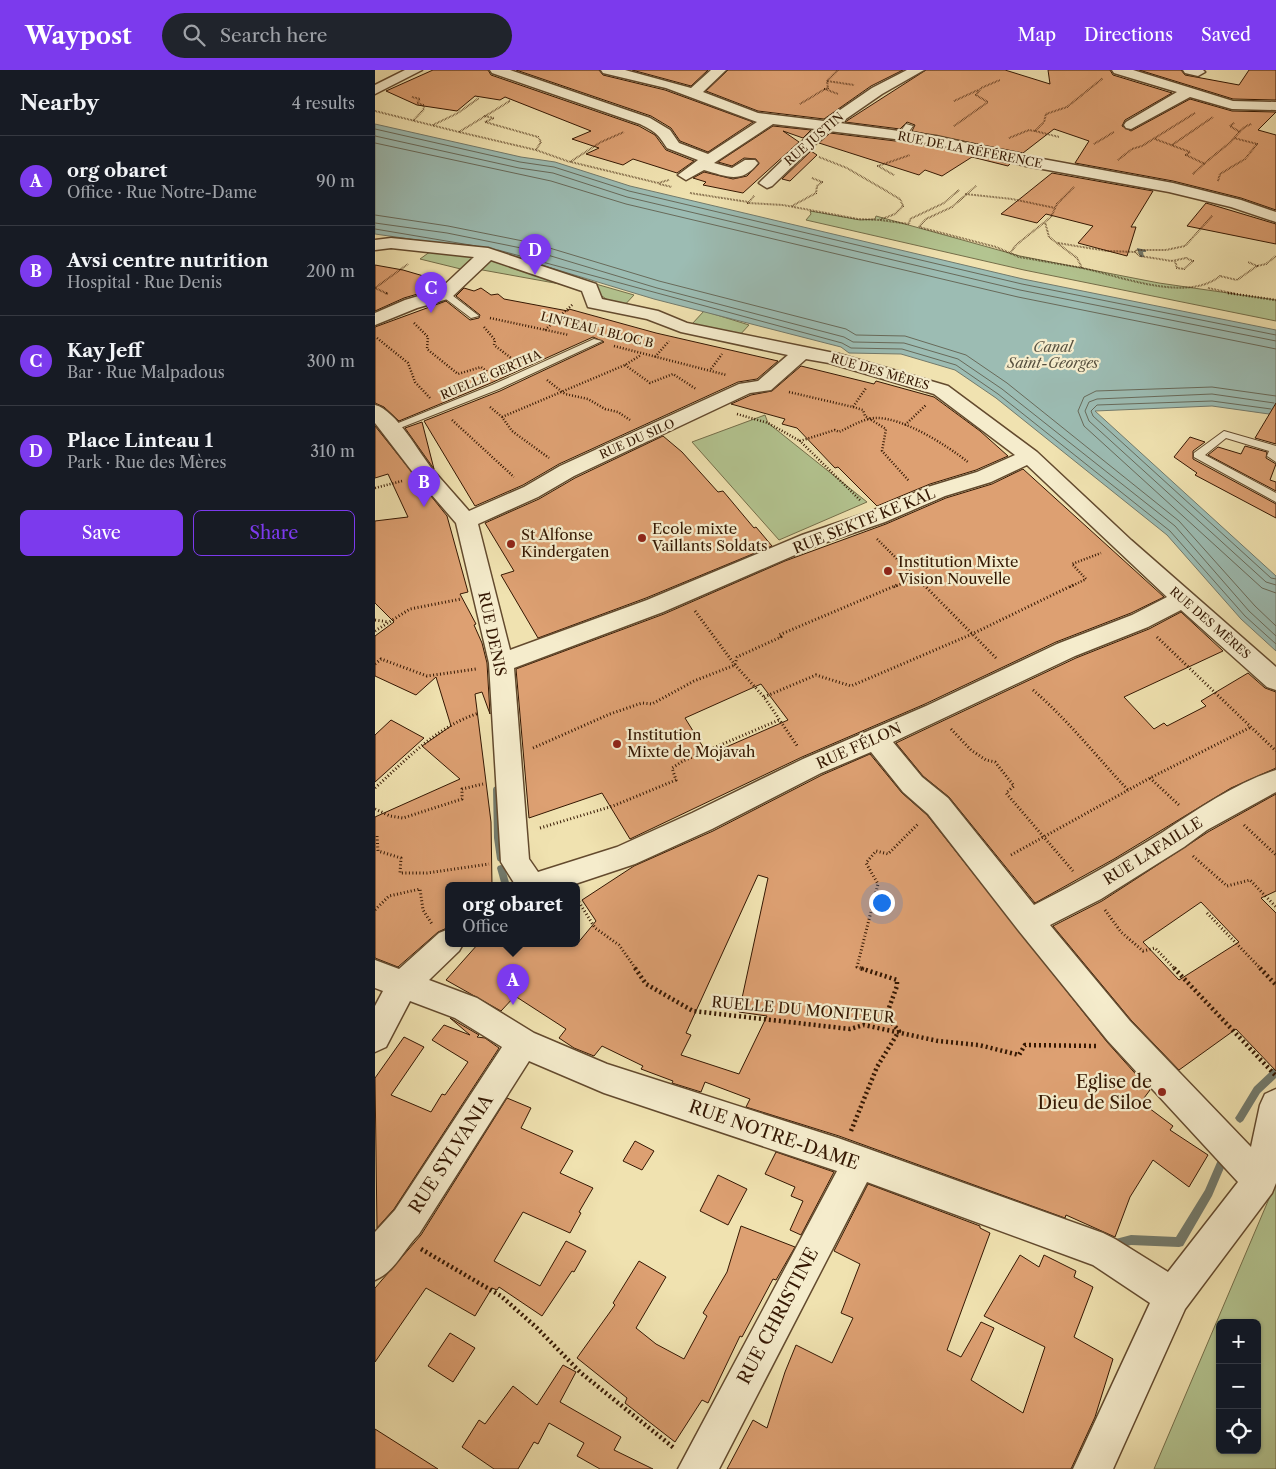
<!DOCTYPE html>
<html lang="en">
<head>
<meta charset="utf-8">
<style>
	:root { --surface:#171b24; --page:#20242c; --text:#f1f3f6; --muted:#9ea1a6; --line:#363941; --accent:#7c3aed }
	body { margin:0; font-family:"Libre Caslon Text",serif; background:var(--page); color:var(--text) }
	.controls { position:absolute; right:15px; bottom:15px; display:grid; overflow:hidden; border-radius:8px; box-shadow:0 1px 4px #0004 }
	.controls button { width:45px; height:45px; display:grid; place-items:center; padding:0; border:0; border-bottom:1px solid var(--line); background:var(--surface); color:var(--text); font:25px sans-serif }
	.you { position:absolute; left:506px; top:832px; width:18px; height:18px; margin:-12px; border:4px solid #fff; border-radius:50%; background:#1a73e8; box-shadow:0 0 0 8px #1a73e833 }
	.badge { display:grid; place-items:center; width:32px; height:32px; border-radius:50%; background:var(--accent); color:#fff; font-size:16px; font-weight:700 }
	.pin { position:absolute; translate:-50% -41px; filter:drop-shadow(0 1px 2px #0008) }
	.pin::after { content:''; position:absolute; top:26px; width:18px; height:15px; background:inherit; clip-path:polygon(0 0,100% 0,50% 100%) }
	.popup { position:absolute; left:70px; top:812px; width:135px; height:65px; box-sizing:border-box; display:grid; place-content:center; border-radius:8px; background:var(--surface); filter:drop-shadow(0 1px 4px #0005); font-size:16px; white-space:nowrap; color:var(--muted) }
	.popup b { font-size:19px; color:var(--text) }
	.popup::after { content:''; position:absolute; left:50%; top:100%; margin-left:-10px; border:10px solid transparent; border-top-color:var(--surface) }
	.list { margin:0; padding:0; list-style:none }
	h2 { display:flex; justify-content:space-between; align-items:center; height:65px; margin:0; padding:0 20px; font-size:21px }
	h2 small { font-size:16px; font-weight:400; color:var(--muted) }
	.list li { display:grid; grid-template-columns:32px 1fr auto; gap:15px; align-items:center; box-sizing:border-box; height:90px; padding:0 20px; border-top:1px solid var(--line) }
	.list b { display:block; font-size:19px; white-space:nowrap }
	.list p { margin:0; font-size:16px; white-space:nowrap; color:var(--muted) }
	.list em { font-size:16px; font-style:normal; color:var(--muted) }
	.actions { display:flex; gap:10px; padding:15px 20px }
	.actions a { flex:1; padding:11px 0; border:1px solid var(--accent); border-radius:8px; text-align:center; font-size:18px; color:var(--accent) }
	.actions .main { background:var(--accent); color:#fff }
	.icon { flex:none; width:28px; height:28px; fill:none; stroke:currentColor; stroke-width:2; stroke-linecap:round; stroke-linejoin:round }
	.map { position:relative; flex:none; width:901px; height:1399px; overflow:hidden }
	header { display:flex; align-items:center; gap:30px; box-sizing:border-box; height:70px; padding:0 25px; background:var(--accent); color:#fff }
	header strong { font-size:24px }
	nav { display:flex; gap:28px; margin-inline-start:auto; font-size:18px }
	.search { width:350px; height:45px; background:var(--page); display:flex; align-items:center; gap:12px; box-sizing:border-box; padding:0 18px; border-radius:28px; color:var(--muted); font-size:19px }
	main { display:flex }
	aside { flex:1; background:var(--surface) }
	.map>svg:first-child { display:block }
	.green { fill:#b3c490; stroke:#746e49; fill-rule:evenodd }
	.water { fill:#9cbcb3; stroke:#727a6c }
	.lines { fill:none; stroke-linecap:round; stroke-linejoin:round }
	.shore { stroke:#686a5a; stroke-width:1 }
	.stream { fill:#727a6c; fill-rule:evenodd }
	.building { fill:#dda072; stroke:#341702; fill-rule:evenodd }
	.service-casing { stroke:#634a2e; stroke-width:2 }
	.minor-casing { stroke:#634a2e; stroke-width:3 }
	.path-far3 { stroke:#341702; stroke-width:2; stroke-dasharray:0.5 1; stroke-linecap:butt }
	.path-far2 { stroke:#341702; stroke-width:2.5; stroke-dasharray:1 2; stroke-linecap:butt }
	.path-far1 { stroke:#341702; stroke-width:3; stroke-dasharray:1 2.5; stroke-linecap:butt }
	.path { stroke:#341702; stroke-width:4.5; stroke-dasharray:2 3; stroke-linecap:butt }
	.service { fill:#f5eccc; fill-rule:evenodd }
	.minor { fill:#f5eccc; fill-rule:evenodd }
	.poi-dot { fill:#8f2418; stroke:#f5eccc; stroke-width:2 }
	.labels { text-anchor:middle; stroke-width:4.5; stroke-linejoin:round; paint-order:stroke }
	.far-street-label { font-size:12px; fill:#341702; stroke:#f5eccc }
	.far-water-label { font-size:14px; font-style:italic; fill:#585140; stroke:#f5eccc }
	.street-label { font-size:15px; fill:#341702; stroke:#f5eccc }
	.poi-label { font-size:15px; fill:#341702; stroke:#f5eccc; text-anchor:start }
	.near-poi-label { font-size:18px; fill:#341702; stroke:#f5eccc; text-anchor:end }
	.near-street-label { font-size:18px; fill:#341702; stroke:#f5eccc }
</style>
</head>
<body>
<header>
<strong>Waypost</strong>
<div class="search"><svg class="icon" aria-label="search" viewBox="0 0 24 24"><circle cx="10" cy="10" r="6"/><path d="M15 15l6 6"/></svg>Search here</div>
<nav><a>Map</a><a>Directions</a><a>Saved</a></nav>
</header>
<main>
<aside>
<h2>Nearby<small>4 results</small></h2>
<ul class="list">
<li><span class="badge">A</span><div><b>org obaret</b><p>Office · Rue Notre-Dame</p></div><em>90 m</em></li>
<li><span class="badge">B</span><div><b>Avsi centre nutrition</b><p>Hospital · Rue Denis</p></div><em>200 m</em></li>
<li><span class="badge">C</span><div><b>Kay Jeff</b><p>Bar · Rue Malpadous</p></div><em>300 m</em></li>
<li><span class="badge">D</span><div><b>Place Linteau 1</b><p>Park · Rue des Mères</p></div><em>310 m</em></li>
</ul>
<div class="actions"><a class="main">Save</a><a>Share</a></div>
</aside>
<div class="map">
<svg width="901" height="1399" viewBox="0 0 901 1399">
	<rect width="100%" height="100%" fill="#f0e2b0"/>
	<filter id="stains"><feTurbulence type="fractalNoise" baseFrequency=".004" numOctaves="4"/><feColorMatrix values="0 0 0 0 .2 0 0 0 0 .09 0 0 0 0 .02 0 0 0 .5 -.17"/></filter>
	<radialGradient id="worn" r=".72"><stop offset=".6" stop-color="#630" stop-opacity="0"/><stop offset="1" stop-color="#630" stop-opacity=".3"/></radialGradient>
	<g class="green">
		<path d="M435 141 485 150 500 149 501 146 645 186 784 213 901 230V251L649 200 431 150 436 144Z"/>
		<path d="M63 176 113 183 259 225 246 239 218 220 102 199 98 202 45 189Z"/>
		<path d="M329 241 374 255 363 267 317 254Z"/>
		<path d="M390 345 393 353 492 432 404 470 317 372Z"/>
		<path d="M901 1110V1399H779L896 1124ZM845 1253H882V1380H845Z"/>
	</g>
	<path class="water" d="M0 54 146 87 180 92 255 116 648 209 901 260V345L837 336 720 341 901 506V581L866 549 792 465 621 328 580 300 526 284 474 283 466 277 279 229 153 191 70 174 0 164Z"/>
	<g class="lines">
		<g class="shore">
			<path d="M0 59 145 92 179 97 254 121 647 214 901 265"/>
			<path d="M0 66 144 98 178 103 252 127 645 220 901 271"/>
			<path d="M0 73 176 111 251 134 643 227 901 279"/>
			<path d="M0 145 73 156 158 173 284 211 471 259 481 265 530 266 591 285 632 313 804 451 880 536 901 556"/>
			<path d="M0 153 72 163 156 180 282 218 469 267 478 272 529 273 583 289 627 319 800 456 874 541 901 566"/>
			<path d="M0 159 101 176"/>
			<path d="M123 180 467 273 476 278 527 279 581 295 623 324 795 461 870 546 901 574"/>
			<path d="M901 326 837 317 721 321 709 327 703 341 709 356 887 518 901 523"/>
			<path d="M899 333 837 324 722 329 714 332 710 341 714 351 891 512 901 515"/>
			<path d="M896 339 837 331 722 335 716 341 718 346 896 508 901 509"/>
		</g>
		<g class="stream">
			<path d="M762 178 771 180V182H768L769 187H765L762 179Z"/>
			<path d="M122 716 125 717 126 719 127 768 130 789 129 791 126 792 123 791 122 789 119 768 118 719 119 717Z"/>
			<path d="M126 795 129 796 130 798 135 816H127L122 798 123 796Z"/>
			<path d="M901 998V1008L885 1023 868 1051 865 1053 862 1051 860 1048 862 1045 879 1017 898 999Z"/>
			<path d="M849 1081 852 1083 854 1086 837 1126 808 1176 804 1177 756 1175 737 1180 733 1179 732 1175 733 1171 756 1165 801 1167 830 1120 846 1083Z"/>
		</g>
	</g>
	<g class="building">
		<path d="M58 0H113L116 5 264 56 280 65 291 80 319 91 302 103 258 89 248 95 211 84 224 78 197 69 216 61 130 27 125 30 100 26 82 41 42 35 11 21Z"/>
		<path d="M141 0H224L228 5 290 20 378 52 333 82 305 71 296 58 276 46Z"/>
		<path d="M257 0H333L316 16Z"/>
		<path d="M353 0H528L496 16 449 49 383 41 331 21Z"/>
		<path d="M551 0H630L675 14 673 0H735L738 5 797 23 750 50 747 56 756 61 815 29 857 41 901 42 883 60 901 65V140L866 128 798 111 700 93 714 71 679 59 648 83 537 61 540 55 532 52 525 59 470 52Z"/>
		<path d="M764 0H806L810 5 864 15 874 0H901V30L858 29Z"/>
		<path d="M398 56 436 60 428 68 408 61 424 72 368 123 328 115 331 112 318 108 329 102 358 109 372 106 384 94 381 89 369 88 357 96 343 92Z"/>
		<path d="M455 63 561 76 635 94 633 96 597 87 567 106 550 100 544 105 444 73Z"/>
		<path d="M436 81 442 85 415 111 407 109Z"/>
		<path d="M677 103 778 121 756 157H761L752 186 703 173 718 156 671 144 662 153 626 144Z"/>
		<path d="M831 133 901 154V174L812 156Z"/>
		<path d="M0 195 28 200 69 212 63 218 29 228 0 241Z"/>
		<path d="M89 218 99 221 106 218 116 225 123 224 129 229 193 241 194 239 281 263 403 291 382 309 363 312 184 394 148 415 100 436 49 351 125 321 229 272 218 267 116 313 24 351 9 337 0 333V257L71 231 95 250 104 248 105 245 81 226Z"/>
		<path d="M426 296 499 314 501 311 559 327 605 361 633 386 601 400 555 414 502 436 463 397 460 398 422 358 407 354 410 349 356 334 376 325 397 321Z"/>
		<path d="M901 333V374L880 368Z"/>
		<path d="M47 352 59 399 30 358Z"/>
		<path d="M0 356 72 446 93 522 85 524 101 554 99 555 107 573 112 593 115 644 107 622 100 624 116 752 117 816H74V857L63 862 23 897 0 888V747L85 709 47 676 76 656 61 607 41 625 0 606V566L19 552 0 533V451L33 447 13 404 0 408Z"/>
		<path d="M288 366 307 382 343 422 348 421 379 458 381 457 397 476 271 528 163 568 126 505 139 501 110 453 164 429 200 408Z"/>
		<path d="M815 367 830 372 818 381V389L901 434V448L820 405 822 403 799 387Z"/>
		<path d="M870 376 892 382 891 388 901 394 895 410 901 412V421L833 385 843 377 866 384Z"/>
		<path d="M648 399 789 527 756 543 681 572 550 634 427 687 255 769 227 723 154 748 141 599 289 544 410 491 511 454 571 428 617 414ZM386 614 413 650 333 685 310 648Z"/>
		<path d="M806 542 848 581 749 627 779 659 789 653 792 656 831 636 826 631 873 603 890 618 901 622V698L856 718 739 789 660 833 574 727 548 706 521 673 701 588 774 559Z"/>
		<path d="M16 650 49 668 0 712V665Z"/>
		<path d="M495 684 527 723 552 745 732 972 775 1020 766 1032 798 1056 795 1060 833 1085 814 1117 778 1090 755 1127 740 1167 691 1145 690 1148 464 1066 371 1037 375 1029 330 1012 326 1022 297 1013 298 1011 266 999 268 996 227 976 219 986 199 978 184 968 191 959 140 926 126 941 71 910 103 874H202L221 851 207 830 259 796 338 761 447 705ZM383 805 393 808 364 942 392 946 364 1004 306 985 316 965 311 963Z"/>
		<path d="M901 724V821L886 828 901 843V1001L861 959 804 1000 756 950 678 856 727 831 833 762ZM826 832 864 872 804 910 768 872Z"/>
		<path d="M75 948 104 965 102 967 110 968 124 978 19 1139 2 1158 0 1008 29 967 49 977 16 1025 56 1042 67 1024 70 1025 93 992 57 970 69 955 95 965Z"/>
		<path d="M132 1028 156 1038 146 1058 198 1081 185 1103 218 1118 204 1142 206 1143 195 1163 148 1142 119 1191 165 1216 191 1171 211 1181 199 1202 197 1201 167 1246 124 1217 122 1220 117 1218 100 1246 51 1218 0 1292V1218L46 1165Z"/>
		<path d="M260 1071 279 1081 267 1100 248 1091Z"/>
		<path d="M401 1082 459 1102 426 1165 415 1160 428 1131 416 1126 420 1117 390 1104Z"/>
		<path d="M343 1105 372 1119 353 1155 325 1141Z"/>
		<path d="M493 1114 605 1156V1158L615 1163 572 1280 586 1287 606 1252 619 1258 596 1310 648 1343 670 1277 609 1246 645 1185 664 1197 669 1185 701 1201 699 1207 718 1217 699 1267 738 1289 720 1347 696 1399H352L378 1350 392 1358 410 1302 421 1275 457 1293 478 1248 466 1243 485 1194 459 1181Z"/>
		<path d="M366 1156 420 1177 401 1210 398 1209 367 1267 365 1266 333 1333 327 1330 300 1372 250 1333 252 1328 202 1288 240 1235 238 1233 264 1191 291 1207 261 1258 281 1274 309 1289 332 1246 328 1243 352 1202Z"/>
		<path d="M75 1263 100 1278 78 1312 53 1296Z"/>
		<path d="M188 1295 201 1302 185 1332 246 1367 239 1380 278 1399H225L202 1386 209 1373 174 1353 163 1374 159 1372 143 1399H119L87 1377 104 1350 110 1354 138 1316 162 1335Z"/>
		<path d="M0 1359 63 1399H0Z"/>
	</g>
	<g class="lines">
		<g class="service-casing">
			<g id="service">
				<path d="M531 54 538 56 530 67H524L523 65Z"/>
				<path d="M67 222H73L104 246 96 248 67 226Z"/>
				<path d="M219 269 227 271 124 319 20 360 16 361 11 358 117 315Z"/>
				<path d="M849 361 901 376V392L892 386 894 381 851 368 830 385 901 423V432L819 387V383Z"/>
			</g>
		</g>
		<g class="minor-casing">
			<g id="minor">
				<path d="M30 0H47L0 24V15Z"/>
				<path d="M115 0H135L275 48 295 60 304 73 333 84 382 52 291 18 228 3 226 0H250L316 18 336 0H351L328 22 383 43 449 51 497 18 532 0H549L507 24 465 53 561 66 651 86 798 113 866 130 901 142V152L856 137 794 122 651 96 561 74 454 61 397 116 392 118 384 113 387 110 440 59 398 54 339 93 357 98 370 90H380L383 93C366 115 351 106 329 100L311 110 303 105 323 90 292 78C283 64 281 62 265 54L117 3Z"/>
				<path d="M737 0H758L858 31 901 32V40L857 39 815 27 756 59 751 58 749 55 751 52 802 22 739 3Z"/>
				<path d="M808 0H828L830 2 823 6 810 3Z"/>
				<path d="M16 168 113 178 221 214 227 229 283 241 312 253 464 284 573 316 662 382 756 470 901 597V620L892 617 806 540 773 557 700 586 518 672 547 707 573 728 659 835C703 813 746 788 788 762 823 739 861 713 901 700V722L832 760 809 777 726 829 675 855 755 951 876 1077 885 1035 890 1024 901 1019V1113L897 1123 810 1239 738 1399H698L775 1233 718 1195 492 1112 344 1399H303L462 1101 229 1023 154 991 44 1164C29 1179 20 1202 0 1210V1162L20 1140 127 977 80 948 35 931 11 977 0 982V936L8 921 0 918V890L24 899 64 863 74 859V874H88L84 881 54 910 102 928 159 963 232 994 463 1068 728 1163 740 1169 793 1202 863 1112 733 971 644 861 553 744 528 722 496 682 446 703 337 759 260 794 194 816H141L126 792 114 593 81 453 43 409 0 353V335C21 340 44 383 58 400 70 414 82 427 94 441L149 417 185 396 364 314 383 311 413 285 306 262 272 249 213 237 207 221 116 190 76 228 42 238 0 255V243L30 230 64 220 99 187 16 178 0 180V170ZM431 289 454 293 559 324 640 385 602 402 556 416 494 442 427 465 272 530 135 580 103 454 163 427 199 406 375 323 396 320ZM652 395 792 527 757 545 682 574 551 636 428 689 317 743 242 777 163 802 154 789 139 598 288 542 443 475 510 452 570 426 616 412Z"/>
			</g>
		</g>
		<g class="path-far3">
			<path d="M463 0 452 11 453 18 450 19 463 24"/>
			<path d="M452 11 479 15"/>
			<path d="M37 27 45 29 42 33 48 35 49 39 38 51"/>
			<path d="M579 31 603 20"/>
			<path d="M425 34 450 19"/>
			<path d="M0 41 84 62 135 31 133 30"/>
			<path d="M109 46 119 48 110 52 163 67 166 72 161 80"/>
			<path d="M859 53 855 56 865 62"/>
			<path d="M58 55 83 43 104 28"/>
			<path d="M579 56 613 32 601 25 606 18 625 10"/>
			<path d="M660 61 684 67"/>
			<path d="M84 62 161 80 195 92 226 72 249 62"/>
			<path d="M634 68 654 60 660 61 669 52 671 44 692 37 728 8"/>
			<path d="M780 69 815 82 811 85 830 94"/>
			<path d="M719 74 739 62"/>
			<path d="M797 75 838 47"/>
			<path d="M743 90 757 79 767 76 820 43"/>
			<path d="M196 92 283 113 294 110"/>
			<path d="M818 104C829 93 841 84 852 75 862 67 865 57 877 54"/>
			<path d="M519 105 503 96 535 85"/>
			<path d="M843 111 845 104 870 89 882 74 859 68"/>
			<path d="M284 114 297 117"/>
			<path d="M601 116 577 137 551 149 544 157 621 177 644 187 707 198 702 188 674 167 670 152"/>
			<path d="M315 123 373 132"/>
			<path d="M590 124 637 129 680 138"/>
			<path d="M379 126 373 133 408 135 483 149 504 150 520 144 528 136 525 129 472 98 444 87"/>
			<path d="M417 136 441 123 442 116 447 112 437 108"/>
			<path d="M505 150 534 154 535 149 569 133 584 120"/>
			<path d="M683 173 732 181 760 182 765 186 797 191 811 188 818 191 809 199 802 198 800 191"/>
			<path d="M636 182 641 175 676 147 682 134 699 117"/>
			<path d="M760 182 761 180H791L810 176 837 146"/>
			<path d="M882 196 891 194 901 186"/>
			<path d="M707 198C745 206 812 233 845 206L862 210 882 196 873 192"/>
			<path d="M0 218 33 194"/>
			<path d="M0 218 13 224"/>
			<path d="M833 218 861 224"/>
		</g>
		<g class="path-far2">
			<path d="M11 223 13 224"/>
			<path d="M853 223 901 230"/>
			<path d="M115 248 194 265"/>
			<path d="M39 253 53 267 52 279 83 304 106 297 113 302"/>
			<path d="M109 257 120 270 119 275 140 291"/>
			<path d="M170 260 198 234"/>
			<path d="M2 268 33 293 40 312 55 328"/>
			<path d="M239 276 351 305"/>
			<path d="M280 287 294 271"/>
			<path d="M250 295 275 313 298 304 321 319"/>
			<path d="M336 299 347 284"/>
			<path d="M172 310 190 324 213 329 230 339 243 342 255 350"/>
			<path d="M414 322 478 337 491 318"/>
			<path d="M115 337 127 347 137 361 174 388"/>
			<path d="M478 337 488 340 490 346 511 359 507 381 534 411"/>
			<path d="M362 344 393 353 425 371"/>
			<path d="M127 347 250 295 266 285"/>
			<path d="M77 350 139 407"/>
			<path d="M530 355 551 335"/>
			<path d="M0 418 27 411"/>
			<path d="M485 430 425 371 460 360 464 362C475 357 487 349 500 348 528 347 571 375 593 392"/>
			<path d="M502 469 550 517"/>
			<path d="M519 517 542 507"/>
			<path d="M695 517 711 509 697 494 726 483"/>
		</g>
		<g class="path-far1">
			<path d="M549 515 621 588"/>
			<path d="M320 541 360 595 389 627 423 677"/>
			<path d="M0 550 14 552"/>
			<path d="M0 561 35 539 86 529"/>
			<path d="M782 567 901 681"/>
			<path d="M0 594 6 589 52 606 101 599"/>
			<path d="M658 620C693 650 721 686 753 720"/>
			<path d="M389 627 441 605 476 616 595 565 698 515"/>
			<path d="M576 659 596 680 611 690 620 692 639 716 631 723 698 801"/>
			<path d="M158 678 235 644 267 633 277 634 319 611 360 595 362 587 406 567 404 565 522 515"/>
			<path d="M775 708 805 736"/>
			<path d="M0 718C33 688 61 657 104 643"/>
			<path d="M0 739 15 746 28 748 87 729V719L108 714"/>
			<path d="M869 755 901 785"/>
			<path d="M165 758 238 736 301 710 297 698 308 691 404 650"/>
			<path d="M2 766 3 781 26 788 25 803H52L114 794"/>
			<path d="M636 785 775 708 876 657"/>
			<path d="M818 786 852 816 875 810 901 837"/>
			<path d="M202 829 220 858 244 875 261 899"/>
			<path d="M0 840 14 826 45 819 48 840 57 854"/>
			<path d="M730 840 746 862 768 881 780 878 800 899"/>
			<path d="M832 843 886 899"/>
			<path d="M489 899 482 897 503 814 491 793 501 781 513 784 544 753"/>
		</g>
		<g class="path">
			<path d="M260 898 271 914 318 941 475 959 489 955 563 971 604 975 644 985 650 975 721 976"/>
			<path d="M799 898 901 1006"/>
			<path d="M885 898 901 915"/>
			<path d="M476 1061 502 997 524 961 511 946 522 916V910L485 898"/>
			<path d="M46 1179 126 1226 162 1258 206 1303 299 1378"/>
		</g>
		<use href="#service" class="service"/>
		<use href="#minor" class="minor"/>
	</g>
	<g class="poi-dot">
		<circle cx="267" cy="468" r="5"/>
		<circle cx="136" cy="474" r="5"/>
		<circle cx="513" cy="501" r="5"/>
		<circle cx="242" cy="674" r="5"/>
		<circle cx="787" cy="1022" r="5"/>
	</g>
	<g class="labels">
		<g class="far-street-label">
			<text transform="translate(439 69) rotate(-41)" y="4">RUE JUSTIN</text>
			<text transform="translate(595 80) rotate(11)" y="4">RUE DE LA RÉFÉRENCE</text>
			<text transform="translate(222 260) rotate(14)" y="4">LINTEAU 1 BLOC B</text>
			<text transform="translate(505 302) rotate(16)" y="4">RUE DES MÈRES</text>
			<text transform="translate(116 305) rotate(-23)" y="4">RUELLE GERTHA</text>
			<text transform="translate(262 369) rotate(-24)" y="4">RUE DU SILO</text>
			<text transform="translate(835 553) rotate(41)" y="4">RUE DES MÈRES</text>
		</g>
		<g class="far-water-label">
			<text x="678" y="282">Canal<tspan x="678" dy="16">Saint-Georges</tspan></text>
		</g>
		<g class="street-label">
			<text transform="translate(489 451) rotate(-22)" y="5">RUE SEKTE KE KAL</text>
			<text transform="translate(117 564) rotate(78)" y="5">RUE DENIS</text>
			<text transform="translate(484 676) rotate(-24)" y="5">RUE FÉLON</text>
			<text transform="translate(778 781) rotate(-32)" y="5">RUE LAFAILLE</text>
			<text transform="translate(428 940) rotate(5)" y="5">RUELLE DU MONITEUR</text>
		</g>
		<g class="poi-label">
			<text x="277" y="464">Ecole mixte<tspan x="277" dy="17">Vaillants Soldats</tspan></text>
			<text x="146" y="470">St Alfonse<tspan x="146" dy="17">Kindergaten</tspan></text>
			<text x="523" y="497">Institution Mixte<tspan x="523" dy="17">Vision Nouvelle</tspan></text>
			<text x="252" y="670">Institution<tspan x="252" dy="17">Mixte de Mojavah</tspan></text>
		</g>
		<g class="near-poi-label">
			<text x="777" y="1018">Eglise de<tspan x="777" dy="21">Dieu de Siloe</tspan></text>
		</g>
		<g class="near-street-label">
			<text transform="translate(399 1065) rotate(19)" y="6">RUE NOTRE-DAME</text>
			<text transform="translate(76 1084) rotate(-57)" y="6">RUE SYLVANIA</text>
			<text transform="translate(403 1246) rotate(-62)" y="6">RUE CHRISTINE</text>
		</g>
	</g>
	<rect width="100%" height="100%" filter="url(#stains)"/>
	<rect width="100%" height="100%" fill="url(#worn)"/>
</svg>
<div class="controls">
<button>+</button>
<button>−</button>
<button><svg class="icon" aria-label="locate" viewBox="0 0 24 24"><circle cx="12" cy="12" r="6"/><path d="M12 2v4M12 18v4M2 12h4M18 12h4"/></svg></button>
</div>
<div class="you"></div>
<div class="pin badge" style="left:138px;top:935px">A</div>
<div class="popup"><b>org obaret</b>Office</div>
<div class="pin badge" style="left:49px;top:437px">B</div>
<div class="pin badge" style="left:56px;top:243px">C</div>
<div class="pin badge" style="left:160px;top:205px">D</div>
</div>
</main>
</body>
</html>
